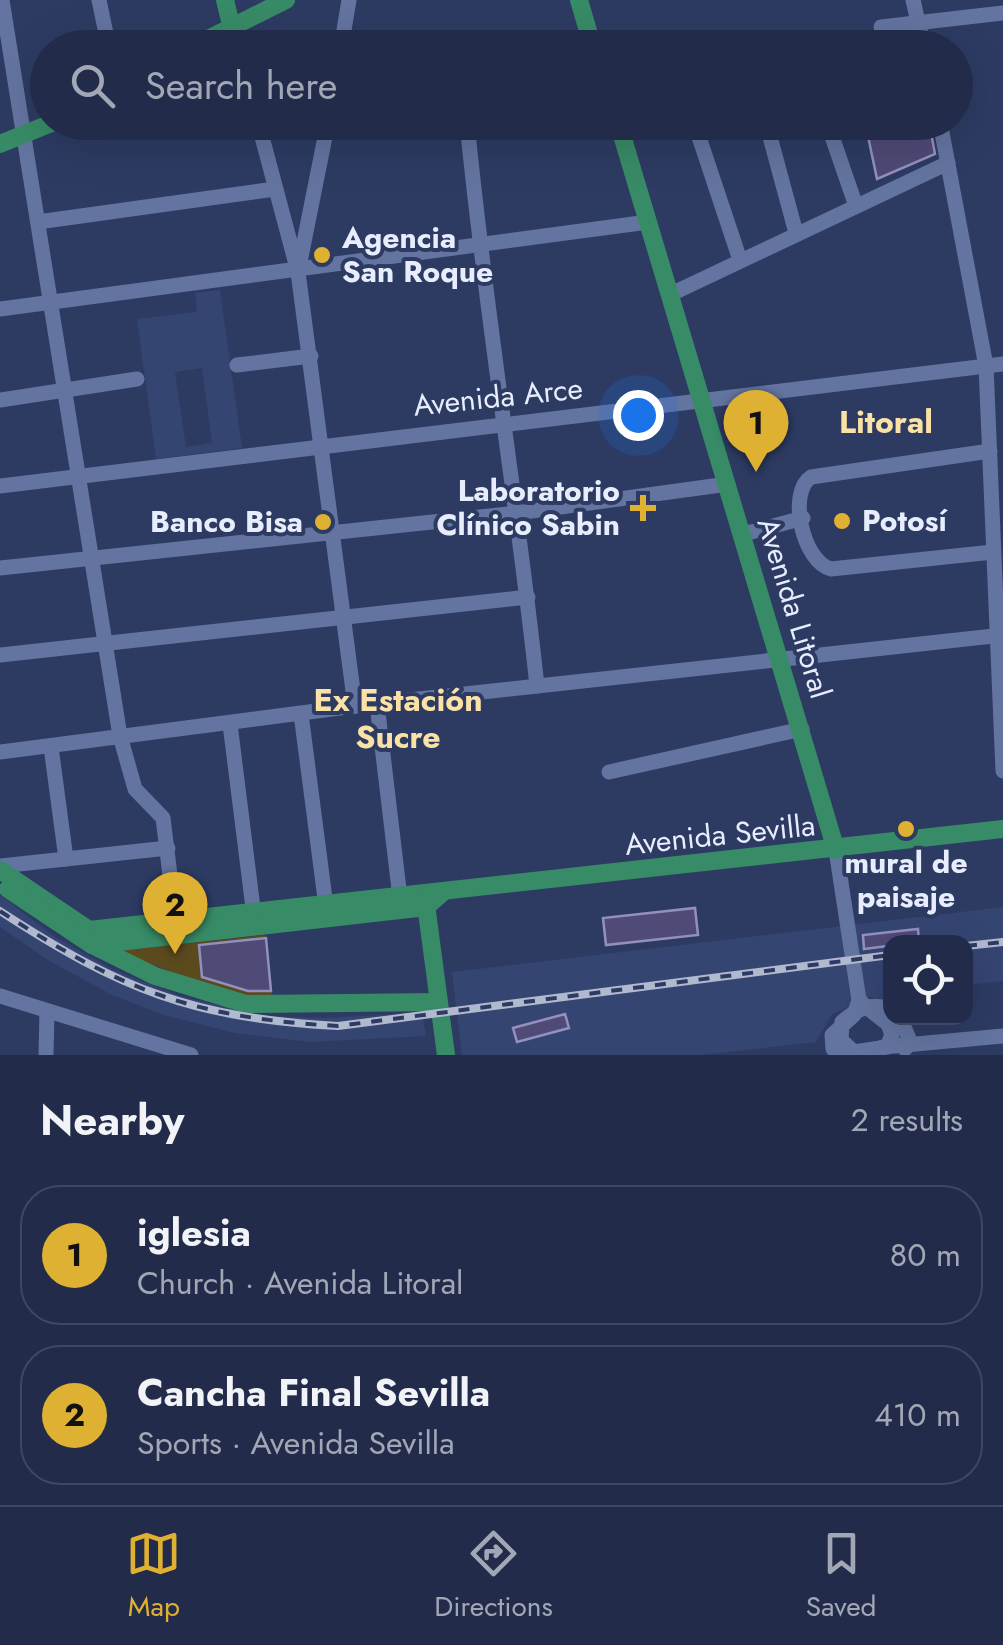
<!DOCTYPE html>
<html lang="en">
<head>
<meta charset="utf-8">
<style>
	:root { --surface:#222c4a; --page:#2e3854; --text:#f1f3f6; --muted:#a2a7b5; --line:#3f4862; --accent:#deb133 }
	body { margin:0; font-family:Jost,sans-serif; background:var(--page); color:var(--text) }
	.controls { position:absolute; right:30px; bottom:30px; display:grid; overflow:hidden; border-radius:20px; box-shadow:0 10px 40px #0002 }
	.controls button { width:90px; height:90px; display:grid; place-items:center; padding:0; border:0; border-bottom:2px solid var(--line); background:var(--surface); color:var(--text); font:50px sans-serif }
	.you { position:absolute; left:638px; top:415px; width:35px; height:35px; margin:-25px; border:8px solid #fff; border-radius:50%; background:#1a73e8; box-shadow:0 0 0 15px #1a73e833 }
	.badge { display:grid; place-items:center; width:65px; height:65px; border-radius:50%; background:var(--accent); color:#111; font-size:32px; font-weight:700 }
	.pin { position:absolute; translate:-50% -82px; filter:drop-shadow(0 2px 5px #0008) }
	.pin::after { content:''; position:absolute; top:52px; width:35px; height:30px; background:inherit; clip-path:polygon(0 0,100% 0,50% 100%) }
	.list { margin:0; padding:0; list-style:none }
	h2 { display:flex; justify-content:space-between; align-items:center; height:130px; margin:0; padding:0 40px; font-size:42px }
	h2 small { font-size:32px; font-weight:400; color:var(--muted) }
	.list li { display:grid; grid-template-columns:65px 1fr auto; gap:30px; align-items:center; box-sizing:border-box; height:140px; margin:0 20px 20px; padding:0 20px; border:2px solid var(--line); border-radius:40px }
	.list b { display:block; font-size:38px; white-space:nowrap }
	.list p { margin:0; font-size:32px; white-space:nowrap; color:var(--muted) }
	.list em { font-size:32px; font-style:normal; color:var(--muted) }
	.icon { flex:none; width:55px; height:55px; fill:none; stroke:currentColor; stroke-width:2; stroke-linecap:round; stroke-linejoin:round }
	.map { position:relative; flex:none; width:1003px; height:1055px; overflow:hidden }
	.search { position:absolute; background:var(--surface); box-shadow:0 10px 40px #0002; left:30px; right:30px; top:30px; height:110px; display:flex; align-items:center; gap:25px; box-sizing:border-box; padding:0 35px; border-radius:55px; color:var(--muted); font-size:38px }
	.sheet { height:450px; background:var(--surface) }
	nav { display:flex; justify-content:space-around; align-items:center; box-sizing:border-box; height:140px; border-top:2px solid var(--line); background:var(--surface); font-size:28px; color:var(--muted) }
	nav a { display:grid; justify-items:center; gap:5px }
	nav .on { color:var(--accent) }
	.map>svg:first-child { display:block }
	.built { fill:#354572; fill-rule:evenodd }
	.green { fill:#5b4a1e }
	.building { fill:#4f4a76; stroke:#9390c0; stroke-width:2.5 }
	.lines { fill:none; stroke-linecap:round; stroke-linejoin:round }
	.minor { stroke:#6374a0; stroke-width:15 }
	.major { stroke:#388b67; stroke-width:18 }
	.rail-casing { stroke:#b1b9cf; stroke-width:8 }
	.rail { stroke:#2d3b63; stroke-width:4; stroke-dasharray:11; stroke-linecap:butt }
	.poi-dot { fill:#deb133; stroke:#2d3b63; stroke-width:4 }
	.labels { text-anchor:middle; stroke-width:8; stroke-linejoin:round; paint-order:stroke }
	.poi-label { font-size:30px; font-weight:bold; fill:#e7edfc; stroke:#2d3b63; text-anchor:start }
	.street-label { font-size:30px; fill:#e7edfc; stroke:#2d3b63 }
	.neighbourhood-label { font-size:32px; font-weight:bold; fill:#fae1a6; stroke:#2d3b63 }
</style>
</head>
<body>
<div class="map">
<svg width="1003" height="1055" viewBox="0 0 1003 1055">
	<rect width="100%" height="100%" fill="#2d3b63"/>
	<g class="built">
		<path d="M220 290 242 448 156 459 137 319 197 312 195 293ZM202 368 212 443 186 447 175 372Z"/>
		<path d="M0 895 55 937 114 970 180 996 263 1016 323 1018 422 1013 426 1036 310 1042 235 1033 164 1015 112 995 48 960 0 927Z"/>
		<path d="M1003 907V981L966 985V942H890V1001L870 997 832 1014 816 1042 701 1055H462L452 972Z"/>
	</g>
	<path class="green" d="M265 935 272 998 231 994 116 951Z"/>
	<g class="building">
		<path d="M865 122H929L935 154 877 179Z"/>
		<path d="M695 908 698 935 606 945 603 918Z"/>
		<path d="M918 929 919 942 864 949 863 935Z"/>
		<path d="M266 938 271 991H248L202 977 199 945Z"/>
		<path d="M565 1014 569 1028 517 1042 513 1028Z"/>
	</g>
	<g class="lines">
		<g class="minor">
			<path d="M2 0 120 736 135 789 163 818 177 932"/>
			<path d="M99 0 109 48"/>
			<path d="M913 0 924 48"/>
			<path d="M231 25 238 48"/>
			<path d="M881 27 1003 13"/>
			<path d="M341 48 349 0"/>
			<path d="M258 122 297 268"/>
			<path d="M328 122 298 272 355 706"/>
			<path d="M467 122C485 311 517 498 537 686"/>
			<path d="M766 122 796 233"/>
			<path d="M827 122 856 206"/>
			<path d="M940 122 986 366 1003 771"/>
			<path d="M695 125 740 260"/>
			<path d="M619 127 736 122"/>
			<path d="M38 222 275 189"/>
			<path d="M669 295 948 163"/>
			<path d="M0 309 648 222"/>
			<path d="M237 365 311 356"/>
			<path d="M0 400 137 379"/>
			<path d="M990 451 811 477C787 493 803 562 831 569L993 552"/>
			<path d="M0 486 1003 364"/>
			<path d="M744 534 803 518"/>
			<path d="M0 568 517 513 728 484"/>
			<path d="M0 655 528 597"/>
			<path d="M377 704 401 906"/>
			<path d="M301 714 327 914"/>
			<path d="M230 724 255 924"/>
			<path d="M51 747 66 859"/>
			<path d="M0 752 355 706 1003 635"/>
			<path d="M609 772 802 729"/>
			<path d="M836 850 859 1000 854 1015 832 1035 833 1049 840 1055"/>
			<path d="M0 866 168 848"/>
			<path d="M0 996 191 1055"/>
			<path d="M859 1000C869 1010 878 1016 888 1024L892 1035 887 1047 854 1052 841 1040 842 1022C857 1009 870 1002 890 1009"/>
			<path d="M900 1018 911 1043 905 1049"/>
			<path d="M883 1047 1003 1036"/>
			<path d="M46 1055 47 1011"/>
		</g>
		<g class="major">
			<path d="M225 0 231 25"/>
			<path d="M579 0 593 48"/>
			<path d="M190 48 286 0"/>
			<path d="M618 122 836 850"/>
			<path d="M0 144 54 122"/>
			<path d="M0 870 89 930 1003 829"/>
			<path d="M8 889 92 945 426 907 442 893"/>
			<path d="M425 897 446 1055"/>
			<path d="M92 945 155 976 246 1004 439 1002"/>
		</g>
		<g class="rail-casing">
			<g id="rail">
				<path d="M0 911C121 990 193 1018 338 1026L890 955"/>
				<path d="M966 946 1003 942"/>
			</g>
		</g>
		<use href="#rail" class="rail"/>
	</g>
	<g class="poi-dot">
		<circle cx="322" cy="255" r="10"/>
		<path d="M638 493h10v10h10v10h-10v10h-10v-10h-10v-10h10z"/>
		<circle cx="842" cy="521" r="10"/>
		<circle cx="323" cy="522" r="10"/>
		<circle cx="906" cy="829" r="10"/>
	</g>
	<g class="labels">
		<g class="poi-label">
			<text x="342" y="248">Agencia<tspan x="342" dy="34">San Roque</tspan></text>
			<text x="620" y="501" text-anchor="end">Laboratorio<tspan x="620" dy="34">Clínico Sabin</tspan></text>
			<text x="862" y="531">Potosí</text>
			<text x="303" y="532" text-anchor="end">Banco Bisa</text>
			<text x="906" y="873" text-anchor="middle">mural de<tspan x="906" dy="34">paisaje</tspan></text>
		</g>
		<g class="street-label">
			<text transform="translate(498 397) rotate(-6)" y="10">Avenida Arce</text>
			<text transform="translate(794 608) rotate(73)" y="10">Avenida Litoral</text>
			<text transform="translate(720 835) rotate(-6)" y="10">Avenida Sevilla</text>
		</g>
		<g class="neighbourhood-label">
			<text x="886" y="433">Litoral</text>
			<text x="398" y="711">Ex Estación<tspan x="398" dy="37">Sucre</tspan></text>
		</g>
	</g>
</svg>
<div class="controls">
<button><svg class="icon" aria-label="locate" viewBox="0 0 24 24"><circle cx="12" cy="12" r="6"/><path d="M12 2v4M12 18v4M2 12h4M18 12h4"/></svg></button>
</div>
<div class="you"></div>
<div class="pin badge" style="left:756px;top:472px">1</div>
<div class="pin badge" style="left:175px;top:954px">2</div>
<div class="search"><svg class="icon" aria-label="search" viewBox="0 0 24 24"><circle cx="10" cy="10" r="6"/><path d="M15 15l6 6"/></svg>Search here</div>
</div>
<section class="sheet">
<h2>Nearby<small>2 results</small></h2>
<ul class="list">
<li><span class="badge">1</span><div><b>iglesia</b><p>Church · Avenida Litoral</p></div><em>80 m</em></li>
<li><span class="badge">2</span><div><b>Cancha Final Sevilla</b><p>Sports · Avenida Sevilla</p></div><em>410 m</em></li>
</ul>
</section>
<nav>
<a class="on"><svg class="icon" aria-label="map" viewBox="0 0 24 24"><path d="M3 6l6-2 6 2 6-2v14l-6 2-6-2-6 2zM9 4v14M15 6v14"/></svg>Map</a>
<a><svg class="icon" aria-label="directions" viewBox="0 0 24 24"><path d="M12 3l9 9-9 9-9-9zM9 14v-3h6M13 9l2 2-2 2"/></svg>Directions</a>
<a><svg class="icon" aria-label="saved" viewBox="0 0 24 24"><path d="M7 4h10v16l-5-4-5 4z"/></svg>Saved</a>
</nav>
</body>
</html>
